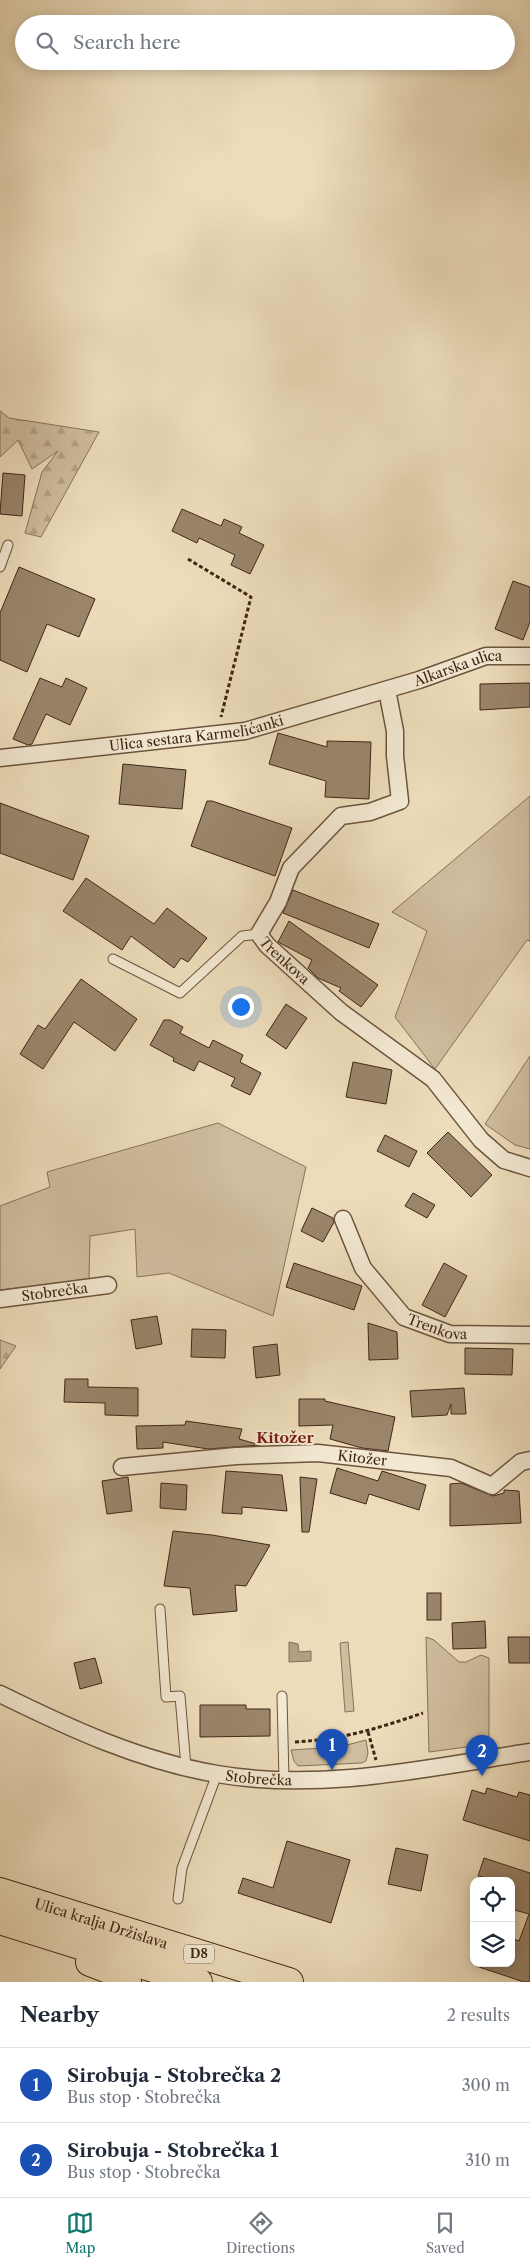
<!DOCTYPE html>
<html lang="en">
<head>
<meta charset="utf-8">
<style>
	:root { --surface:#fff; --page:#f6f6f7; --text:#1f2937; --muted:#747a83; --line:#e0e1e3; --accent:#0f766e }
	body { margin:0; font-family:"Libre Caslon Text",serif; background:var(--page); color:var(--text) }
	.controls { position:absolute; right:15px; bottom:15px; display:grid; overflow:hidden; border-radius:10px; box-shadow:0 2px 12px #0003 }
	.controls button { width:45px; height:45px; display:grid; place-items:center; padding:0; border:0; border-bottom:1px solid var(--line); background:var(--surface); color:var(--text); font:25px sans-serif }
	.you { position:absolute; left:240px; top:1006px; width:18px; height:18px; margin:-12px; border:4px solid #fff; border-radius:50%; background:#1a73e8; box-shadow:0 0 0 8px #1a73e833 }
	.badge { display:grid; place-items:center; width:32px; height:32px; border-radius:50%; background:var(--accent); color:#fff; font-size:16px; font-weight:700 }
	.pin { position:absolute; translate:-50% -41px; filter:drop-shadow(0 1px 2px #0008) }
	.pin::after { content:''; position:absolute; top:26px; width:18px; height:15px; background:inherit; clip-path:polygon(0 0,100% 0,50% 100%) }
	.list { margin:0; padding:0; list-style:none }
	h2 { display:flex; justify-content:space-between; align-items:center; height:65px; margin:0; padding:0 20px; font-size:21px }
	h2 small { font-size:16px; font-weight:400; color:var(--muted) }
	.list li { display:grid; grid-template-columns:32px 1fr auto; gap:15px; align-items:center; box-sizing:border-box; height:75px; padding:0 20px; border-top:1px solid var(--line) }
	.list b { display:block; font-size:19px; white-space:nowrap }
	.list p { margin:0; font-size:16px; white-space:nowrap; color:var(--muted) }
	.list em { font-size:16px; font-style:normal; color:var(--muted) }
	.icon { flex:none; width:28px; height:28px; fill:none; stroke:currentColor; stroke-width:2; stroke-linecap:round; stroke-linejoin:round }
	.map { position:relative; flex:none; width:530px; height:1982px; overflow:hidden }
	.search { position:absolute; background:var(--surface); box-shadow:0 2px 12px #0003; left:15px; right:15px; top:15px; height:55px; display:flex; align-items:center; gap:12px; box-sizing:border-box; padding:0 18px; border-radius:28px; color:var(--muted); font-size:19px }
	.sheet { height:215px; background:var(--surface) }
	nav { display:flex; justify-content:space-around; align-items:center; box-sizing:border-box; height:70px; border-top:1px solid var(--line); background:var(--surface); font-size:14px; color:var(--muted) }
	nav a { display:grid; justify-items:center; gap:2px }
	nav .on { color:var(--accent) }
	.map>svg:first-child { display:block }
	.green { fill:#cfbd9e; stroke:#88725a }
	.forest { fill:url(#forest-firs); stroke:#88725a }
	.water { fill:#b29e82; stroke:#856e56 }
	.building { fill:#9a856b; stroke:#422615 }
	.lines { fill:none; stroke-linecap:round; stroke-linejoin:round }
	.service-casing { stroke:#6c543e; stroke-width:11 }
	.minor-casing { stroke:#6c543e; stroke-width:19 }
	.trunk-casing { stroke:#422615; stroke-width:30 }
	.path { stroke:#422615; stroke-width:3; stroke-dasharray:4 2.5; stroke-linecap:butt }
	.service { stroke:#f3e8d2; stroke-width:9 }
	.minor { stroke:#f3e8d2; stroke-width:16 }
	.trunk { stroke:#ecdcba; stroke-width:28 }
	.labels { text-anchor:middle; stroke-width:4; stroke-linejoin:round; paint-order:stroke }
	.shield { fill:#f3e8d2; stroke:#77604e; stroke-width:1 }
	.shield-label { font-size:12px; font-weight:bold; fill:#422615 }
	.street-label { font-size:14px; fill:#422615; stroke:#f3e8d2 }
	.neighbourhood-label { font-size:15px; font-weight:bold; fill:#7a1f14; stroke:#f3e8d2 }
</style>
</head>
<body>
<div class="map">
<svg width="530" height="1982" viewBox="0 0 530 1982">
	<defs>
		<pattern id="forest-firs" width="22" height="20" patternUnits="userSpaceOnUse" patternTransform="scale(1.25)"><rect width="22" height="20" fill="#cfbd9e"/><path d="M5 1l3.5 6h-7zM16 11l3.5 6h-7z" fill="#b3a287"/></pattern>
	</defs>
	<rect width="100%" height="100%" fill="#ecdcba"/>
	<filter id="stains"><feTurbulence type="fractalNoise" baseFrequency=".004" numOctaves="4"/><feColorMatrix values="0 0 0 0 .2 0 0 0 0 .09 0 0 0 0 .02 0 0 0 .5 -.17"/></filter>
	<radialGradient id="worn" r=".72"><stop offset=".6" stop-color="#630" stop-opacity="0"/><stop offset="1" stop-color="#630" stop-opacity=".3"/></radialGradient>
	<g class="green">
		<path d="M530 796V941L527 940 435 1069 395 1017 427 931 392 912Z"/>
		<path d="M530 1056V1149L515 1145 485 1124Z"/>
		<path d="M218 1123 306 1167 273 1316 169 1273 137 1277 135 1229 90 1236 89 1279 0 1290V1206L50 1187 47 1172Z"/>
		<path d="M426 1637 434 1640 459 1662H466L481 1655 489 1658V1744L429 1752Z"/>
		<path d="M348 1642 354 1711 345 1712 340 1643Z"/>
		<path d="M366 1740 368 1753 366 1761 362 1763 298 1766 294 1761 291 1750 339 1747Z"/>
	</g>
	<g class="forest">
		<path d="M0 411 9 418 99 432 41 537 25 533 42 472 58 451 32 469 18 440 0 457Z"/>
		<path d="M0 1340 16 1346 0 1369Z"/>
	</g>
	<path class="water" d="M289 1642 298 1644 299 1652 311 1651V1661L289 1662Z"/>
	<g class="building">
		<path d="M3 473 25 475 22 516 0 514Z"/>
		<path d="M182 509 221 526 224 519 242 527 239 533 264 545 250 574 231 565 235 555 199 538 197 543 172 531Z"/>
		<path d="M19 567 95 599 79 637 47 624 27 672 0 660V613Z"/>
		<path d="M513 581 530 587V622L523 640 495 629Z"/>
		<path d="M40 678 62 687 66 678 87 688 70 725 46 714 32 744 28 745 13 739Z"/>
		<path d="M530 683V707L480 710V684Z"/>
		<path d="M278 733 327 747V741L371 742 369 799 325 797 326 781 269 764Z"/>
		<path d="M123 764 186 770 182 809 119 804Z"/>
		<path d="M207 801H212L292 828 275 876 191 846Z"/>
		<path d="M0 803 89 836 73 880 0 853Z"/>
		<path d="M86 878 154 924 167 908 207 938 188 962 181 958 174 968 131 936 122 950 63 911Z"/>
		<path d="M293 890 379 924 369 948 283 913Z"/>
		<path d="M289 921 378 985 361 1007 339 991 341 988 318 978 308 968 312 960 278 942Z"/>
		<path d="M81 979 137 1019 115 1051 74 1022 43 1069 20 1054 38 1025 45 1029Z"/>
		<path d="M286 1004 307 1018 286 1049 266 1035Z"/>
		<path d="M164 1020H170L183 1027 180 1033 209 1048 213 1040 243 1055 240 1062 261 1073 250 1095 231 1086 235 1078 199 1061 194 1071 173 1061 174 1058 150 1045Z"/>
		<path d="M353 1062 392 1070 386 1104 346 1097Z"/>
		<path d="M448 1132 492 1175 471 1197 427 1153Z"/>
		<path d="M385 1135 417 1151 409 1167 377 1151Z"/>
		<path d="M413 1193 435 1205 427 1218 405 1206Z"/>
		<path d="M312 1208 333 1218 334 1222 323 1242 301 1231Z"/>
		<path d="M294 1263 362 1286 354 1310 286 1287Z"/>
		<path d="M444 1263 467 1276 445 1317 422 1305Z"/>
		<path d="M157 1316 162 1344 136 1349 131 1320Z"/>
		<path d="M368 1323 397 1332 398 1359 369 1360Z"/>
		<path d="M192 1329 226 1330 225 1358 191 1357Z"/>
		<path d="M277 1344 280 1375 256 1378 253 1347Z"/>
		<path d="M465 1348 513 1349 512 1375 465 1374Z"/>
		<path d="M65 1379H88V1387L138 1388V1416L105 1415V1403L64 1402Z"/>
		<path d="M464 1388 466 1414H451V1404L447 1415 412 1417 410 1391Z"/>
		<path d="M299 1399H325V1401L395 1417 388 1451 362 1448 330 1439 333 1425 299 1426Z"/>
		<path d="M186 1421 242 1429 239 1439 260 1445 208 1449 163 1442V1448L137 1449 136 1426 185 1425Z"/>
		<path d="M337 1468 378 1481 382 1471 426 1485 419 1510 369 1494 366 1504 330 1493Z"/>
		<path d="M226 1471 282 1475 287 1511 242 1507V1514L222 1513Z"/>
		<path d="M128 1477 132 1511 107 1514 102 1481Z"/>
		<path d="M300 1477 317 1479 309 1532H302Z"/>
		<path d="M161 1483 187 1485 186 1510 160 1508Z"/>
		<path d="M461 1483 493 1496 504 1493V1490L519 1491 521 1523 450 1526V1484Z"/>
		<path d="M173 1531 212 1535 270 1545 246 1586 235 1585 237 1611 193 1615 190 1588 164 1586Z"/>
		<rect x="427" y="1593" width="14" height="27"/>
		<path d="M485 1621 486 1648 453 1649 452 1623Z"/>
		<path d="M508 1637H530V1663H509Z"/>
		<path d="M95 1658 102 1683 80 1689 74 1663Z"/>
		<path d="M200 1705H246V1709H270V1736L200 1737Z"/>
		<path d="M487 1788 517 1797 519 1792 530 1795V1841L463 1820 472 1790 485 1794Z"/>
		<path d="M287 1841 350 1860 331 1923 238 1893 243 1878 273 1888Z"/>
		<path d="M396 1848 428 1855 421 1891 388 1884Z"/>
		<path d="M484 1858 530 1873V1982H524L476 1966V1963H511V1938L519 1941 529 1914 511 1909V1881H481L483 1877 478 1876Z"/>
	</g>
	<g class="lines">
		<g class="service-casing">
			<g id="service">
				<path d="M0 567 8 545"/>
				<path d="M113 959 180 993 242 936 259 934"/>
				<path d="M160 1609 166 1697 180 1696 186 1767"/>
				<path d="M282 1696 284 1780"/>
				<path d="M178 1899 182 1868 217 1774"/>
			</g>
		</g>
		<g class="minor-casing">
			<g id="minor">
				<path id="s1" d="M387 690 395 731V756L400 801 370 812 341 816 291 868 278 902 259 934 267 945 341 1012 433 1079 481 1140 504 1160 530 1168"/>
				<path id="s2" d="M0 758 245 731 419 680 486 656H530"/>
				<path id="s3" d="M343 1219 363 1268 404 1317 450 1334 530 1335"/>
				<path id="s4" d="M0 1299 108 1285"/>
				<path id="s5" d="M122 1467 236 1456 318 1453 451 1468 492 1486 521 1462 530 1460"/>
				<path id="s6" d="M0 1694C69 1728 140 1761 217 1774 320 1792 428 1768 530 1752"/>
			</g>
		</g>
		<g class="trunk-casing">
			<g id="trunk">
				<path id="s7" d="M0 1892 289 1982"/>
				<path d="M0 1920 198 1982"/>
				<path d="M90 1962 111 1970 127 1982"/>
			</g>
		</g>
		<g class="path">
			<path d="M188 559 251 597 221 717"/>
			<path d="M368 1732 376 1760"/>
			<path d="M295 1742C344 1739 376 1729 423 1713"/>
		</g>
		<use href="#service" class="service"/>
		<use href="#minor" class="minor"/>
		<use href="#trunk" class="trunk"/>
	</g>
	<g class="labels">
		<rect class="shield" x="184" y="1944.5" width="30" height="19" rx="4"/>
		<g class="shield-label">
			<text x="199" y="1958">D8</text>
		</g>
		<g class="street-label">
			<text dy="5" stroke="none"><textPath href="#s2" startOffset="469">Alkarska ulica</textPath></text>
			<text dy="5" stroke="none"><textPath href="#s2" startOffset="198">Ulica sestara Karmelićanki</textPath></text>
			<text dy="5" stroke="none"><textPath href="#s1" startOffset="356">Trenkova</textPath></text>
			<text dy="5" stroke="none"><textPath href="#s4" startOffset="55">Stobrečka</textPath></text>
			<text dy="5" stroke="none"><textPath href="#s3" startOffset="152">Trenkova</textPath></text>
			<text dy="5" stroke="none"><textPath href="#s5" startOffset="241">Kitožer</textPath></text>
			<text dy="5" stroke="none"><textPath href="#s6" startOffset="274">Stobrečka</textPath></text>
			<text dy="5" stroke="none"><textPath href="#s7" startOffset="106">Ulica kralja Držislava</textPath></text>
		</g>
		<g class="neighbourhood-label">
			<text x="285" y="1443">Kitožer</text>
		</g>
	</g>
	<rect width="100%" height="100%" filter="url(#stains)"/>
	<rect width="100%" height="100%" fill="url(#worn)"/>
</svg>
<div class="controls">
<button><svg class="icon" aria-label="locate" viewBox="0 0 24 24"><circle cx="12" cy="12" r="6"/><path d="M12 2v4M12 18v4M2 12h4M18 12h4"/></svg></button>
<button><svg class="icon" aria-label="layers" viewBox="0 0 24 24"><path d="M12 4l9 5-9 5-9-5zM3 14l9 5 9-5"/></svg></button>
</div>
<div class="you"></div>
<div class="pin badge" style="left:332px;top:1770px;background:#1a4fb4">1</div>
<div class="pin badge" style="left:482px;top:1776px;background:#1a4fb4">2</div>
<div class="search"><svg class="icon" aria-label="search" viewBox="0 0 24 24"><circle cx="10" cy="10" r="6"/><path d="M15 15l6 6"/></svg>Search here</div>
</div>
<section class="sheet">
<h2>Nearby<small>2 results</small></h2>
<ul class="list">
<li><span class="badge" style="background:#1a4fb4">1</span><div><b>Sirobuja - Stobrečka 2</b><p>Bus stop · Stobrečka</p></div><em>300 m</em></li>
<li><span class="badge" style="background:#1a4fb4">2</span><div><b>Sirobuja - Stobrečka 1</b><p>Bus stop · Stobrečka</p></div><em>310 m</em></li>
</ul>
</section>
<nav>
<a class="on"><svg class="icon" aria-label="map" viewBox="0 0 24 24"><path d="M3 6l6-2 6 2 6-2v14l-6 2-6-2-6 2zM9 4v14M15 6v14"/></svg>Map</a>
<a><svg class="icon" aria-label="directions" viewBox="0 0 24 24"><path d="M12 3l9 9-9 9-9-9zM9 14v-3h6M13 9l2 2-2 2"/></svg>Directions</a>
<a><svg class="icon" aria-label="saved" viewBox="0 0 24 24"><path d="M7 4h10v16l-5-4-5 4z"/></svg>Saved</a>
</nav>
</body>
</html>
